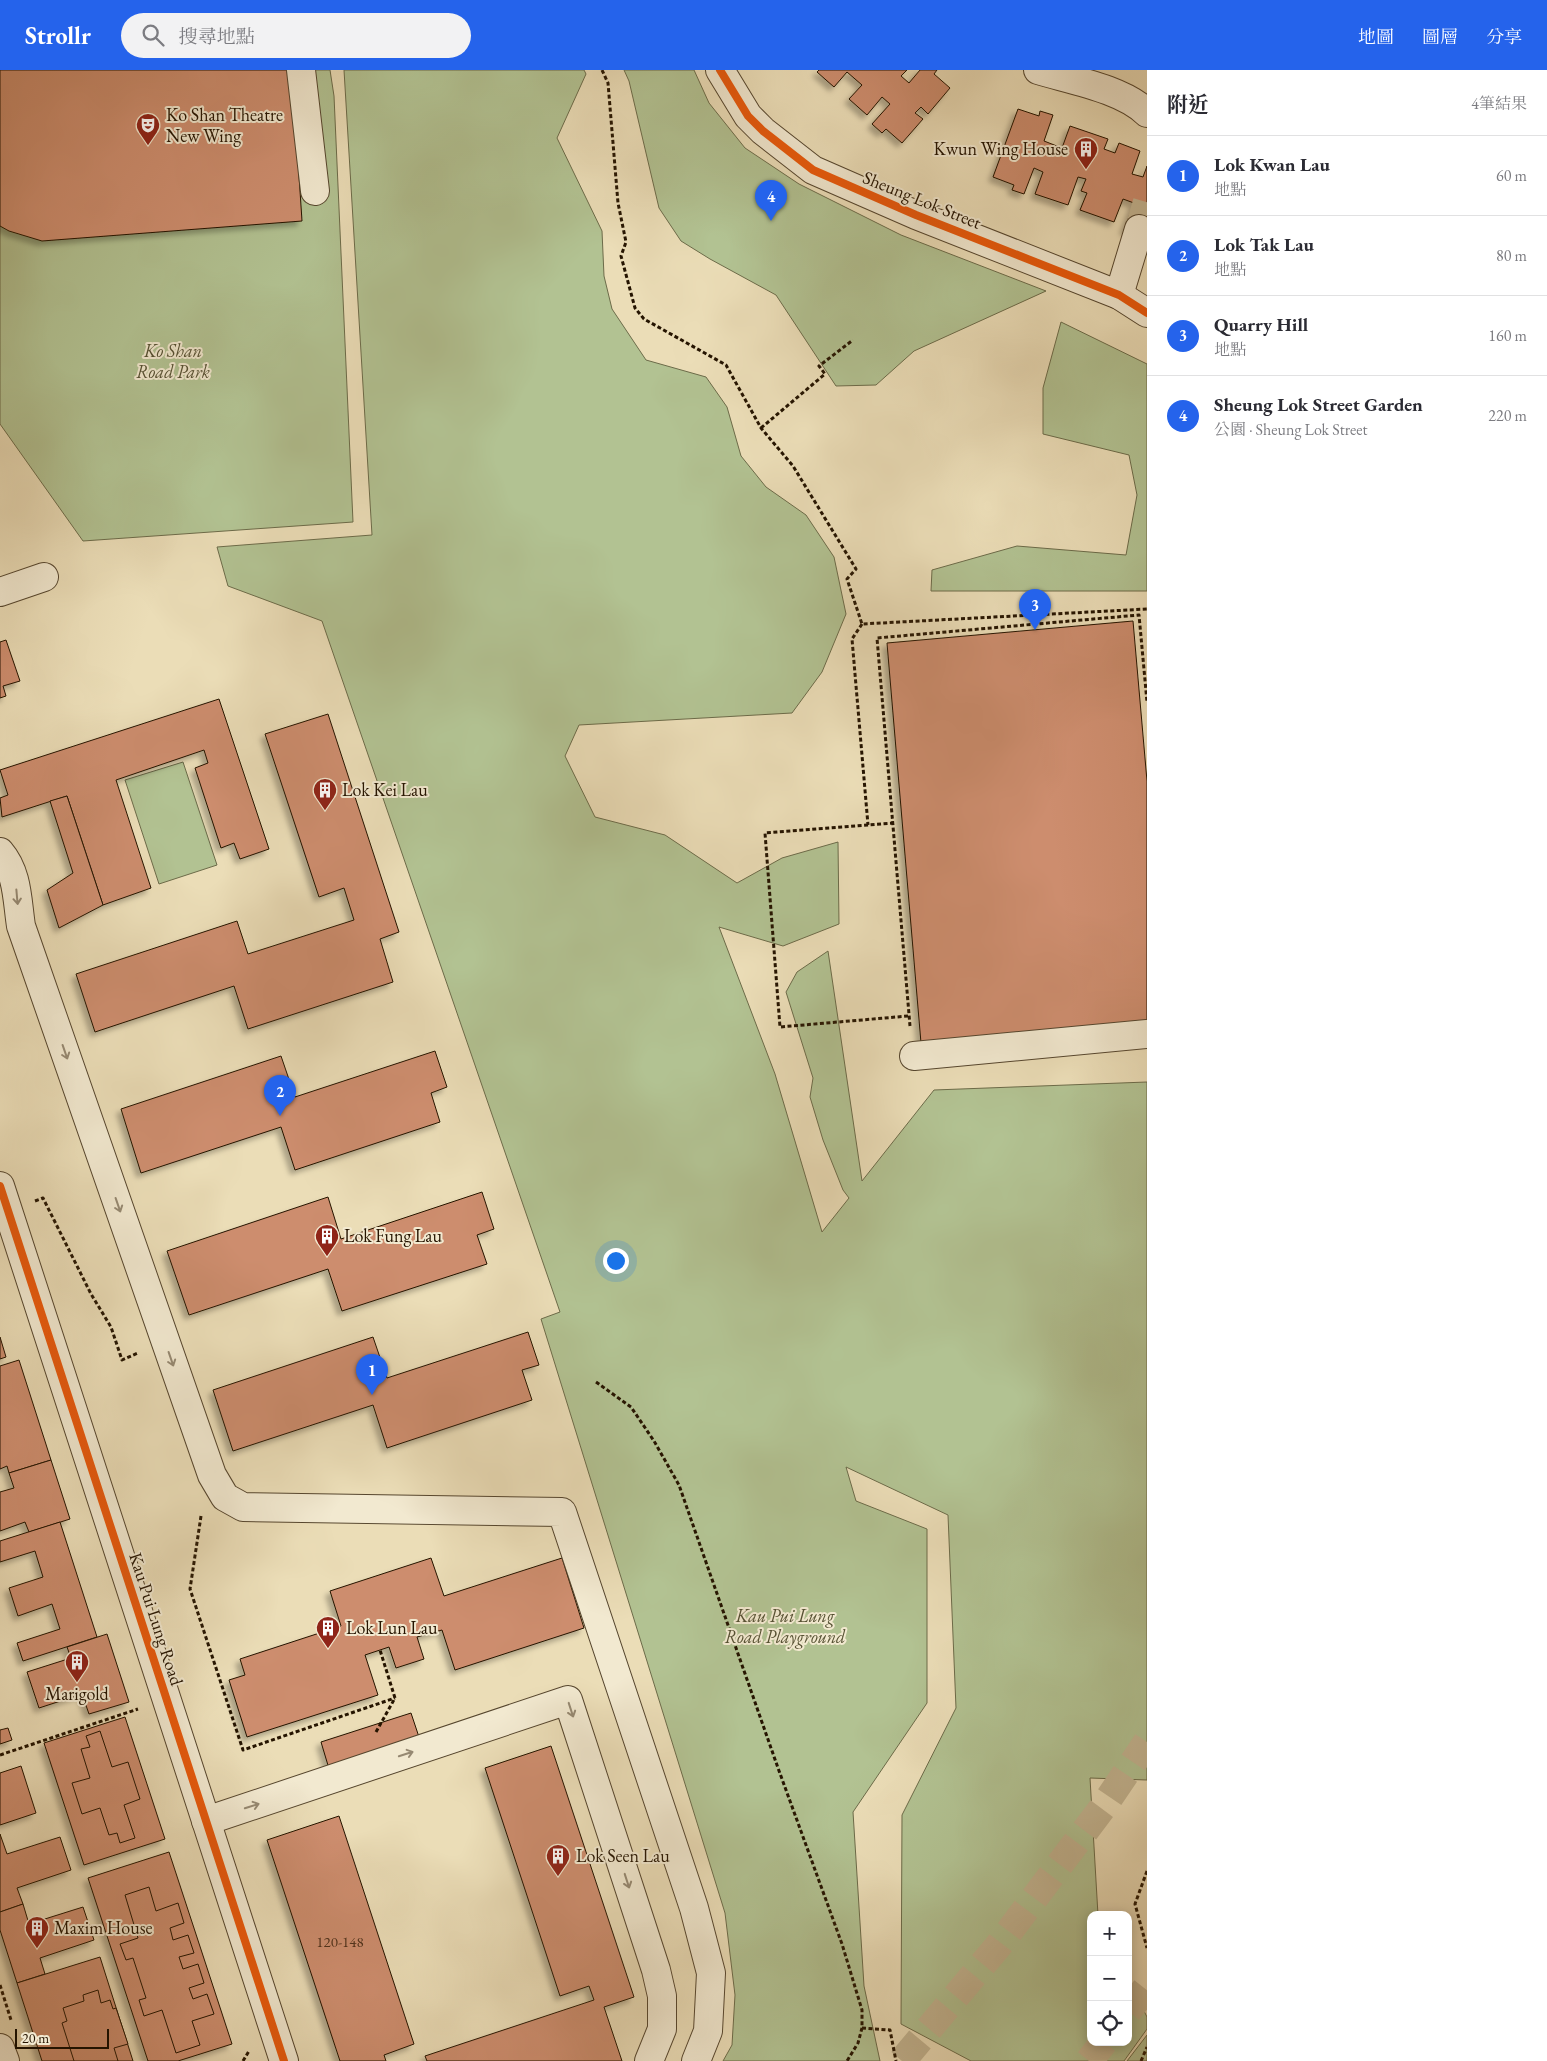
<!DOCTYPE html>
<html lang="zh-TW">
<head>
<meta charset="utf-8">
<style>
	:root { --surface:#fff; --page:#f2f2f3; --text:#2b2b33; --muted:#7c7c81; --line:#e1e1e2; --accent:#2563eb }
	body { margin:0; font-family:"EB Garamond","Noto Serif TC",serif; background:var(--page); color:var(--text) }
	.controls { position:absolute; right:15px; bottom:15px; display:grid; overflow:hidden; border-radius:10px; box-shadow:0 2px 12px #0003 }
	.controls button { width:45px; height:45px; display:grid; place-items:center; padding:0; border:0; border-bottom:1px solid var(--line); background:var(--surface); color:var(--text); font:25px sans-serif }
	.scale { position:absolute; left:15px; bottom:12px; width:94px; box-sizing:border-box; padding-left:5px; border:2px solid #251400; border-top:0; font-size:14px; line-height:18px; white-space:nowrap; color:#251400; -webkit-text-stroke:4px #f2e9d0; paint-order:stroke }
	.you { position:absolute; left:615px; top:1190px; width:18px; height:18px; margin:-12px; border:4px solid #fff; border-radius:50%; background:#1a73e8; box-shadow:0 0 0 8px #1a73e833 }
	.badge { display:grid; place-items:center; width:32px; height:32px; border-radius:50%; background:var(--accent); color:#fff; font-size:16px; font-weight:700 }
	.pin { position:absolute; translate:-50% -41px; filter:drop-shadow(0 1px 2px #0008) }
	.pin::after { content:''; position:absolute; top:26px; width:18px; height:15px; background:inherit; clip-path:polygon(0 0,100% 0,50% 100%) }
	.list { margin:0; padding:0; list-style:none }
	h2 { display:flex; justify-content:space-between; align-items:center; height:65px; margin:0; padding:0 20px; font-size:21px }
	h2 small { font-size:16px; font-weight:400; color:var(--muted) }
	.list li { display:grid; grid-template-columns:32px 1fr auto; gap:15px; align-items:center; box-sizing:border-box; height:80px; padding:0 20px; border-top:1px solid var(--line) }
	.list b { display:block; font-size:19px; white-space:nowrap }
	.list p { margin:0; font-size:16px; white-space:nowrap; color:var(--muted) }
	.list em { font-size:16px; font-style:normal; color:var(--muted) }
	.icon { flex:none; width:28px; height:28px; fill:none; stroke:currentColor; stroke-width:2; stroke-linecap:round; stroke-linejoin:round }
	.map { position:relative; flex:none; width:1147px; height:1991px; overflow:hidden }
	header { display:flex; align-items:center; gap:30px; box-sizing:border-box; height:70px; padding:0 25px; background:var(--accent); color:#fff }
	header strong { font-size:24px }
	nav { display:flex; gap:28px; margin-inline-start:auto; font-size:18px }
	.search { width:350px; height:45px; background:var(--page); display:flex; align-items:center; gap:12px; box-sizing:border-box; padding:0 18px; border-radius:28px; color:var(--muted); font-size:19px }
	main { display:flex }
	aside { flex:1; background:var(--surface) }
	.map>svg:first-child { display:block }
	.green { fill:#b2c292; stroke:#6c6b49 }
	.building { fill:#cd8d6e; stroke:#251400; filter:url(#shadow) }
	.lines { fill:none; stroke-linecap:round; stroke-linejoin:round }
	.minor-tunnel { stroke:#c3b592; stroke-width:28; stroke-dasharray:28 14; stroke-linecap:butt }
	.highway-tunnel { stroke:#c3b592; stroke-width:28; stroke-dasharray:28 14; stroke-linecap:butt }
	.minor-casing { stroke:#56462e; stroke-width:30 }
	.path { stroke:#251400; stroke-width:3; stroke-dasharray:4 2.5; stroke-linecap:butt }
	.minor { stroke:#f2e9d0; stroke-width:28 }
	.cycleway-casing { stroke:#f2e9d0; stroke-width:11 }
	.cycleway { stroke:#e8590c; stroke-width:8 }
	.oneway { stroke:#968972 }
	.labels { text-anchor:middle; stroke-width:4; stroke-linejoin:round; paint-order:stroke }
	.number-label { font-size:15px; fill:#4f321c }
	.poi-label { font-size:18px; fill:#251400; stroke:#f2e9d0; text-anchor:start }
	.street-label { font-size:18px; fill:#251400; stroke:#f2e9d0 }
	.park-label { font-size:18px; font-style:italic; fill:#565133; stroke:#f2e9d0 }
</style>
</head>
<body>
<header>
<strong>Strollr</strong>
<div class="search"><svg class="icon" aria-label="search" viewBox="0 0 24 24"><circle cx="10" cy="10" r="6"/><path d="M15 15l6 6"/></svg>搜尋地點</div>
<nav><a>地圖</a><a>圖層</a><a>分享</a></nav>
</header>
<main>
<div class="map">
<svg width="1147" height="1991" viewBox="0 0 1147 1991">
	<defs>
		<filter id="shadow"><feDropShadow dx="-4.5" dy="4.5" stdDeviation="2.5" flood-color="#0004"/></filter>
	</defs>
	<rect width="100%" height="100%" fill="#ebddb7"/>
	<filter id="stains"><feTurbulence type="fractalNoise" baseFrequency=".004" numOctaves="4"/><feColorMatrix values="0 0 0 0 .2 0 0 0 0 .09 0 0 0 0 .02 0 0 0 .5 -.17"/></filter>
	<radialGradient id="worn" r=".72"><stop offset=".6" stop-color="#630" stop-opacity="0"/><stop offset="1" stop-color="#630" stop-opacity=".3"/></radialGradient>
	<g class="green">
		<path d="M0 0H330L334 26 353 452 83 471 0 354Z"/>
		<path d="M344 0H584L586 4 557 68 602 161 604 206 612 239 646 290 706 307 727 337 741 386 766 417 806 445 834 487 846 544 822 602 792 643 579 655 565 686 595 747 665 765 737 813 782 788 838 772 839 854 783 876 719 857 775 1004 822 1162 849 1128 843 1120 823 1070 810 1027 813 1008 786 922 797 902 828 881 862 1111 934 1020 1147 1012V1710L1090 1708 1098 1845H1091V1972H1128V1909L1147 1947V1959L1124 1991H971L901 1954 902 1745 956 1638 948 1445 846 1397 856 1431 927 1459V1633L853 1742 864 1916 880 1991H723L732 1975 735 1925 725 1843 541 1249 560 1242 322 551 228 516 217 477 372 465Z"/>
		<path d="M624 0H694L709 33 745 78 799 114 901 165 1046 221 914 281 876 315 836 316 776 225 710 189 681 171 659 138 629 11Z"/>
		<path d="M1061 252 1147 294V521H931L932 500 1017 476 1126 485 1137 425 1129 385 1043 364V318Z"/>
		<path d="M183 692 217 795 159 814 125 710Z"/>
		<path d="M1147 1965V1991H1127Z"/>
	</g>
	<g class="building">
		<path d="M0 0H292L302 151 42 171 9 161 0 156Z"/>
		<path d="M819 0H907L901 6 909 13 920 0H937L934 4 950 18 928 44 921 37 915 43 923 49 902 73 886 59 882 63 872 54 890 34 882 27 867 45 849 29 862 15 847 2 834 17 817 2Z"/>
		<path d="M1018 39 1039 46 1040 41 1053 45 1044 71 1062 78 1070 56 1108 69 1104 79 1115 83 1119 73 1140 81 1132 104 1143 107 1147 96V161L1135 164 1124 160 1134 133 1123 129 1114 152 1080 140 1087 123 1081 121 1086 109 1078 107 1068 135 1035 124 1043 102 1034 98 1024 124 1012 120 1014 115 993 107Z"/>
		<path d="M1133 551 1147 711V953L921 973 887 573Z"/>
		<path d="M6 570 20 611 3 616 6 626 0 628V572Z"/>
		<path d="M219 629 269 779 240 789 234 773 221 778 195 698 208 693 204 680 116 710 151 818 103 835 67 726 2 747 0 728 8 725 0 700Z"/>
		<path d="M328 644 399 862 380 869 393 912 248 959 234 916 95 962 76 904 237 851 248 884 354 850 344 818 319 827 265 664Z"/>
		<path d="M67 726 103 835 59 858 47 820 73 803 50 731Z"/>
		<path d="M435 981 447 1017 431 1023 440 1052 295 1100 281 1057 141 1103 121 1039 281 986 295 1027Z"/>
		<path d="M482 1122 494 1159 477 1165 487 1194 342 1241 328 1199 189 1245 167 1181 328 1127 341 1169Z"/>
		<path d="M528 1262 539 1295 522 1300 532 1330 387 1378 373 1335 233 1381 213 1320 373 1267 387 1308Z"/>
		<path d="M0 1267 6 1287 0 1289Z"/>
		<path d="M19 1290 51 1390 9 1403 7 1396 0 1399V1296Z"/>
		<path d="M51 1390 70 1449 29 1462 25 1452 0 1461V1422L14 1418 9 1403Z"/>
		<path d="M60 1452 97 1567 23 1591 17 1573 60 1559 52 1534 18 1546 9 1518 43 1507 35 1481 0 1492V1471Z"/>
		<path d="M431 1488 444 1526 562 1488 584 1558 455 1600 442 1560 417 1567 424 1589 396 1598 389 1577 365 1585 378 1625 247 1667 229 1610 245 1605 240 1589 341 1556 330 1521Z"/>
		<path d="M107 1564 129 1632 89 1644 82 1624 39 1638 27 1602 71 1588 67 1577Z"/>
		<path d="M411 1643 421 1673 330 1702 321 1672Z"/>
		<path d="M125 1647 165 1769 84 1795 44 1673Z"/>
		<path d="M8 1658 12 1670 0 1674V1660Z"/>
		<path d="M100 1661 112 1697 128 1692 140 1729 124 1735 135 1768 120 1773 117 1763 109 1765 100 1738 82 1744 72 1713 90 1708 81 1679 90 1677 86 1666Z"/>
		<path d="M551 1676 634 1927 604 1937 622 1991H427L425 1986 594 1930 589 1916 560 1926 485 1698Z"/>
		<path d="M21 1696 36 1743 0 1755V1703Z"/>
		<path d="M339 1746 414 1974 384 1985 386 1991H340L267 1770Z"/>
		<path d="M0 1764 7 1784 60 1767 71 1800 17 1818 23 1834 0 1842Z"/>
		<path d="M169 1782 232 1974 178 1991H148L88 1808Z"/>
		<path d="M149 1817 156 1841 178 1833 184 1853 170 1858 173 1870 188 1865 194 1883 179 1887 183 1899 198 1894 204 1913 189 1918 193 1929 207 1924 214 1944 192 1951 200 1975 176 1983 162 1940 144 1946 139 1930 146 1928 133 1888 126 1890 120 1874 138 1868 125 1825Z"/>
		<path d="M23 1834 29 1854 83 1837 94 1870 40 1888 45 1904 17 1913 0 1860V1842Z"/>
		<path d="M100 1887 133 1991H42L17 1913Z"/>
		<path d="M98 1920 101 1933 110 1930 113 1939 116 1938 128 1974 114 1978 118 1991H74L62 1953 67 1951 63 1938 84 1931 83 1925Z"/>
	</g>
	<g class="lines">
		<path class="minor-tunnel" d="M1139 159 1147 132"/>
		<g class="highway-tunnel">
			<path d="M1128 1941 1147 1917"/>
			<path d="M902 1991 999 1875 1103 1737 1147 1672"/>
			<path d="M1089 1991 1104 1972"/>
		</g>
		<g class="minor-casing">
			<g id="minor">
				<path d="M301 0 315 121"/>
				<path d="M720 0 748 46 763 61 813 100 916 145 1119 225 1147 243"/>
				<path d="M1038 0C1071 10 1123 19 1147 43"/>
				<path d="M1119 225 1139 159"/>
				<path d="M0 522 44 507"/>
				<path d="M0 782C18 803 17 830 21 856L212 1405 225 1427 243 1437 562 1442 694 1838 711 1903 708 1961 696 1991"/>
				<path d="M914 986 1147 964"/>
				<path d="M0 1116 284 1991"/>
				<path d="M206 1751 568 1630 656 1900 662 1926V1959L649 1991"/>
				<path d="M0 1978 5 1991"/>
			</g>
		</g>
		<g class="path">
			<path d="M602 0 608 13 618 133 626 172 621 186 635 238 644 249 726 295 761 358 793 396 856 499 847 509 862 554 1147 539"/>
			<path d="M761 358 825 304 819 296 853 270"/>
			<path d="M862 554 852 569 868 755"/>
			<path d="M894 753 765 763 780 957 908 946"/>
			<path d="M910 956 877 568 1139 545 1147 632"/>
			<path d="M35 1131 43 1128 91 1224 111 1257 122 1290 138 1283"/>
			<path d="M596 1312 631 1337 654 1371 679 1415 778 1698 842 1874 862 1940V1958L858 1973 847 1991"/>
			<path d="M201 1446 190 1519 243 1680 395 1628"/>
			<path d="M376 1662 395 1628 380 1580"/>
			<path d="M0 1685 138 1639"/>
			<path d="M1147 1801 1135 1834 1147 1878"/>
			<path d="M0 1915 11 1950"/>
			<path d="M862 1958 890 1960 896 1991"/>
			<path d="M243 1991 249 1981"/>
			<path d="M1141 1991 1147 1977"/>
		</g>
		<use href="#minor" class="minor"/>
		<g class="cycleway-casing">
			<g id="cycleway">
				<path d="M720 0 748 46 763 61 813 100 916 145 1119 225 1147 243"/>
				<path d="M0 1116 284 1991"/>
			</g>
		</g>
		<use href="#cycleway" class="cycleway"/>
	</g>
	<defs><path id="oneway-shaft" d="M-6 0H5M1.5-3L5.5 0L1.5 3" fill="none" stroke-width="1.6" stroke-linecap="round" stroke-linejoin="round" transform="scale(1.25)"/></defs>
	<g class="oneway">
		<use href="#oneway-shaft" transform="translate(17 827) rotate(85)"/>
		<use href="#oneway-shaft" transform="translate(65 982) rotate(71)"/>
		<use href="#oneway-shaft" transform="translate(118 1135) rotate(71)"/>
		<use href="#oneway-shaft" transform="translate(171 1289) rotate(71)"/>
		<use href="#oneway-shaft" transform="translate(571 1640) rotate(72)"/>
		<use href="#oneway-shaft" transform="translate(406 1684) rotate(-18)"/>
		<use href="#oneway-shaft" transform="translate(252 1736) rotate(-18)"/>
		<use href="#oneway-shaft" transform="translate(627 1811) rotate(72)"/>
	</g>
	<defs>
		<g id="theatre-pin" transform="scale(1.25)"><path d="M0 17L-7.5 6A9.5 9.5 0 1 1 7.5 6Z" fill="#8f2418" stroke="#f2e9d0"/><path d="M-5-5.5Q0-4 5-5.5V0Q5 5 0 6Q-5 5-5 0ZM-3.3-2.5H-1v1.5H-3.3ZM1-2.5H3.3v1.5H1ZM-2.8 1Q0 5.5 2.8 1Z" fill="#fff"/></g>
		<g id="building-pin" transform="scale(1.25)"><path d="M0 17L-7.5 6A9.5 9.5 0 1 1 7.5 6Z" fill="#8f2418" stroke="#f2e9d0"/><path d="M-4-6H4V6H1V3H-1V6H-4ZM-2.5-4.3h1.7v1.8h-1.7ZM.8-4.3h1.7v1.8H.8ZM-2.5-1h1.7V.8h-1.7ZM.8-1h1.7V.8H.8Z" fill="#fff"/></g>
	</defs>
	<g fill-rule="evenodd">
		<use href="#theatre-pin" x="148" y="55"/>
		<use href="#building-pin" x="1086" y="79"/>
		<use href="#building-pin" x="325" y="720"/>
		<use href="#building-pin" x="327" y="1166"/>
		<use href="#building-pin" x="328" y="1558"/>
		<use href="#building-pin" x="77" y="1592"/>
		<use href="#building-pin" x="558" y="1786"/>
		<use href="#building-pin" x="37" y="1858"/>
	</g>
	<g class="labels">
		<g class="number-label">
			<text x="340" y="1877">120-148</text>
		</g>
		<g class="poi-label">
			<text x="166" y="51">Ko Shan Theatre<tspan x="166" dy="21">New Wing</tspan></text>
			<text x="1068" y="85" text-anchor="end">Kwun Wing House</text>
			<text x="342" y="726">Lok Kei Lau</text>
			<text x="344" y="1172">Lok Fung Lau</text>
			<text x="346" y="1564">Lok Lun Lau</text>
			<text x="77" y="1630" text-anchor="middle">Marigold</text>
			<text x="576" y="1792">Lok Seen Lau</text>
			<text x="54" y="1864">Maxim House</text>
		</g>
		<g class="street-label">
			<text transform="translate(922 130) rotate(22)" y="6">Sheung Lok Street</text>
			<text transform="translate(156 1549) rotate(72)" y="6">Kau Pui Lung Road</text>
		</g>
		<g class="park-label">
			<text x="173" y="287">Ko Shan<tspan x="173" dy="21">Road Park</tspan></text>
			<text x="785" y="1552">Kau Pui Lung<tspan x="785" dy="21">Road Playground</tspan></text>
		</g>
	</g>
	<rect width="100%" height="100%" filter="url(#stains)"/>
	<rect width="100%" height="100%" fill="url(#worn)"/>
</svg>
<div class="controls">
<button>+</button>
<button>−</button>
<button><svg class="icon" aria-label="locate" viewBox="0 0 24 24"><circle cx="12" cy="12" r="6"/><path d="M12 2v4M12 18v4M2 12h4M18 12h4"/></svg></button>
</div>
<div class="scale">20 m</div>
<div class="you"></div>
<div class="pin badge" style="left:372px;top:1325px">1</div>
<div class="pin badge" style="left:280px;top:1046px">2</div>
<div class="pin badge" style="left:1035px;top:560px">3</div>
<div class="pin badge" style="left:771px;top:151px">4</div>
</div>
<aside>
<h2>附近<small>4筆結果</small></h2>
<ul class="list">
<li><span class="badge">1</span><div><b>Lok Kwan Lau</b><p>地點</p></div><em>60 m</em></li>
<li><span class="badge">2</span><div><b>Lok Tak Lau</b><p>地點</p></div><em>80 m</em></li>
<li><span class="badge">3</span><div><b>Quarry Hill</b><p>地點</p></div><em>160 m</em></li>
<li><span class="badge">4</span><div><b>Sheung Lok Street Garden</b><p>公園 · Sheung Lok Street</p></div><em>220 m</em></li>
</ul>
</aside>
</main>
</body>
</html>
